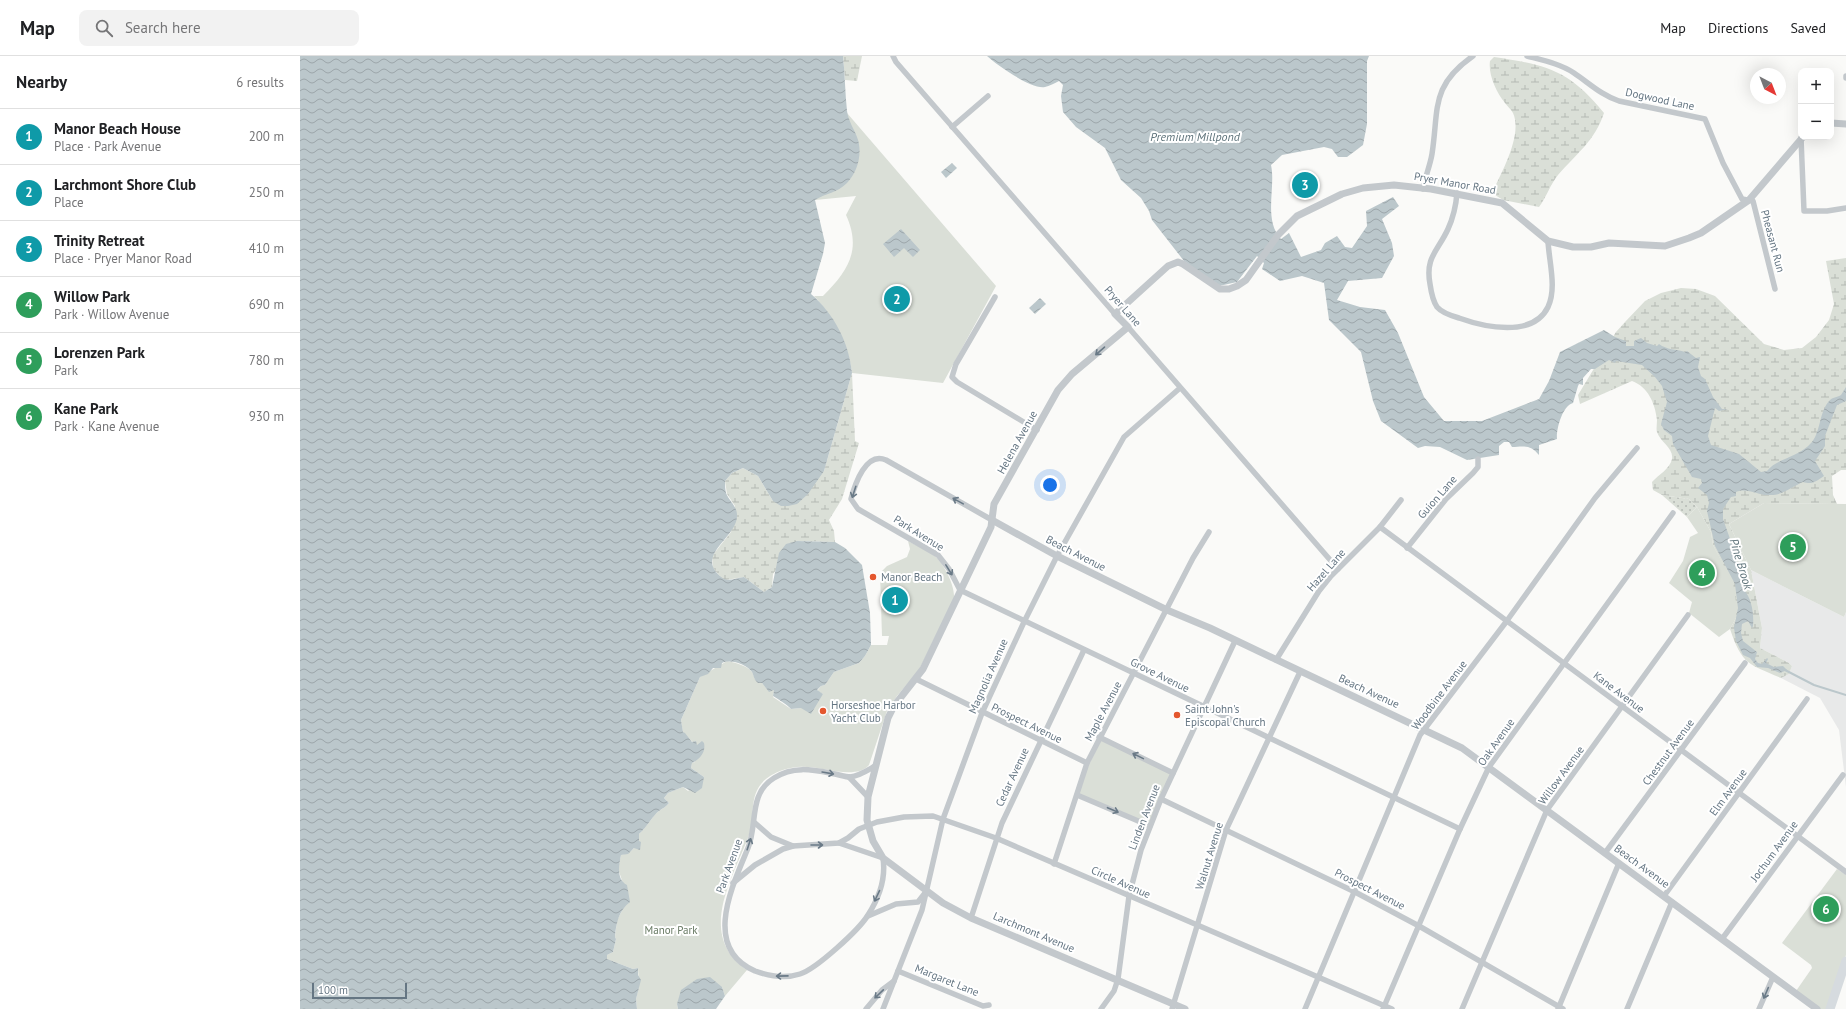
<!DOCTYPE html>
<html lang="en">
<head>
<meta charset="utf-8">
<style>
	:root { --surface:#fff; --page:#f2f2f2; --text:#202124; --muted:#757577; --line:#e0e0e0; --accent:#e4572e }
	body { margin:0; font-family:"PT Sans",sans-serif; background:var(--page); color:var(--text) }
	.controls { position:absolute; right:12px; top:12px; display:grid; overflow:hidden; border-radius:8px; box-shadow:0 4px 16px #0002 }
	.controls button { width:36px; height:36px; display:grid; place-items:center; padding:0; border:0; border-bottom:1px solid var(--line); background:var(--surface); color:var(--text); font:20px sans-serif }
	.compass { position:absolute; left:1450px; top:12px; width:36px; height:36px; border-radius:50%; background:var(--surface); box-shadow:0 4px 16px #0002; rotate:138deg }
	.scale { position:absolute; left:12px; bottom:10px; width:95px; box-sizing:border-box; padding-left:4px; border:2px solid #657683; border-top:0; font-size:11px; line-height:14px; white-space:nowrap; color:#657683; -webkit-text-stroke:3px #fff; paint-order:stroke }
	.you { position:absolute; left:750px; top:429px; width:14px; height:14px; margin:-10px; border:3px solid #fff; border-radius:50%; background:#1a73e8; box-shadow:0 0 0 6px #1a73e833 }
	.badge { display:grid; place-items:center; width:26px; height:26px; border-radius:50%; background:var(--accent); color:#fff; font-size:13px; font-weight:700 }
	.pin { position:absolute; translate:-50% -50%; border:2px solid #fff; box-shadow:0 1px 4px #0006 }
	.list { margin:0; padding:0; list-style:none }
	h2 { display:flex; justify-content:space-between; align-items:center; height:52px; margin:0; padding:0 16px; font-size:17px }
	h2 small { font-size:13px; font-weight:400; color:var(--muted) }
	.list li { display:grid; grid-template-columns:26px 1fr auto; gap:12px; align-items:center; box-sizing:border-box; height:56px; padding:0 16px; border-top:1px solid var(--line) }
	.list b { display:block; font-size:15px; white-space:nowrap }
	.list p { margin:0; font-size:13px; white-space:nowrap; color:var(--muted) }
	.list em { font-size:13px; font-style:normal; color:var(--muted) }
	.icon { flex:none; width:22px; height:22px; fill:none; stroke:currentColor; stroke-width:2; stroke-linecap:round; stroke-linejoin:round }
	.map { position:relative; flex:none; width:1546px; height:953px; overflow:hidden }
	header { display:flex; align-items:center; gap:24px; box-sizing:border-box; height:56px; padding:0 20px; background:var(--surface); border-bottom:1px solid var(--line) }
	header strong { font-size:19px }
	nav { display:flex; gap:22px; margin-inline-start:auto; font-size:14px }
	.search { width:280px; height:36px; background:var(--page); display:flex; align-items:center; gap:10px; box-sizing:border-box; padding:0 14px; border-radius:8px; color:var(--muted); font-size:15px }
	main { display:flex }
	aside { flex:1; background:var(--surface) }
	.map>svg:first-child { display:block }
	.built { fill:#e8e9e9 }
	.grass { fill:url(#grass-dots) }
	.wetland { fill:url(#wetland-marsh) }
	.park { fill:#dadfd7 }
	.water { fill:url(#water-waves) }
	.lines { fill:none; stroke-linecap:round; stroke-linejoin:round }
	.stream { stroke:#bbc7cb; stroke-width:2 }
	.minor { stroke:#c3c8cc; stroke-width:5.5 }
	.tertiary { stroke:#c3c8cc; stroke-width:7 }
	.primary { stroke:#d6dbdf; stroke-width:9 }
	.oneway { stroke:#6a7a87 }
	.poi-dot { fill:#e4572e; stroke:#fff; stroke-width:1.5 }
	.labels { text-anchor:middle; stroke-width:4; stroke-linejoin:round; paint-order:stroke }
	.street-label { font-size:11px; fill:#657683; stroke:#fff }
	.poi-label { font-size:11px; fill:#657683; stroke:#fff; text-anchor:start }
	.park-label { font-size:11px; fill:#687a64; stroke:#fff }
	.water-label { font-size:12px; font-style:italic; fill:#60757c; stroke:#fff }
</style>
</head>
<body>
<header>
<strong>Map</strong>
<div class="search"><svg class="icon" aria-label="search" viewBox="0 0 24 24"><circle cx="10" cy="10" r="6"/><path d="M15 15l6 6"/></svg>Search here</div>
<nav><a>Map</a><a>Directions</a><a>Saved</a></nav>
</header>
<main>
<aside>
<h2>Nearby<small>6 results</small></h2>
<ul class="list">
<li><span class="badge" style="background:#0f9aa8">1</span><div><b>Manor Beach House</b><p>Place · Park Avenue</p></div><em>200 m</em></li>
<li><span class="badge" style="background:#0f9aa8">2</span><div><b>Larchmont Shore Club</b><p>Place</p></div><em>250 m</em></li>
<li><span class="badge" style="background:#0f9aa8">3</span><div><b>Trinity Retreat</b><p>Place · Pryer Manor Road</p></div><em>410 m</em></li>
<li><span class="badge" style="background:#2e9e5b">4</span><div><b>Willow Park</b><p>Park · Willow Avenue</p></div><em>690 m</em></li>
<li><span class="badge" style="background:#2e9e5b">5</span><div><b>Lorenzen Park</b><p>Park</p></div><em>780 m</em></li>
<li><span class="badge" style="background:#2e9e5b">6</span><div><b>Kane Park</b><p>Park · Kane Avenue</p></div><em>930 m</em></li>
</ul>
</aside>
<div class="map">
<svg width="1546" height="953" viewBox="0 0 1546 953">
	<defs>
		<pattern id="grass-dots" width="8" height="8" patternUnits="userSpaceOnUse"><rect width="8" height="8" fill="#dadfd7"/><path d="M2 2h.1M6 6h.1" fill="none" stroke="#b4b9b4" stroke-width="1.8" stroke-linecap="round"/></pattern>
		<pattern id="wetland-marsh" width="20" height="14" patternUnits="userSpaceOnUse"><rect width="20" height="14" fill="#dadfd7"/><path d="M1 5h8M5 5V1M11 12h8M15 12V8" fill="none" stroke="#b4b9b4"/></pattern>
		<pattern id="water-waves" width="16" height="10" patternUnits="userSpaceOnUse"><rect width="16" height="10" fill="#bbc7cb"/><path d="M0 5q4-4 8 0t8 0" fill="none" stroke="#9ca6aa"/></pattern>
	</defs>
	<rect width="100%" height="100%" fill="#fafaf8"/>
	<path class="built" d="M1451 514 1544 561 1546 556V731L1539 674 1520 642 1481 622 1489 618 1492 610 1489 607 1460 592 1462 572Z"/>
	<path class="grass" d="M1362 439 1389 443 1397 451 1387 461Z"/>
	<g class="wetland">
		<path d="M543 0H562L557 25 545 24Z"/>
		<path d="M1194 1C1247 9 1269 14 1304 57 1295 85 1276 98 1258 119 1250 129 1247 140 1239 151L1203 144 1192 137C1201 117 1223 79 1213 57 1211 53 1207 50 1205 47 1196 36 1188 18 1190 5Z"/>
		<path d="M1546 202V414H1541L1532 420 1533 439 1537 448 1464 447 1429 468 1451 514 1462 572 1460 592 1489 607 1492 610 1489 618 1481 622C1449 608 1442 609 1430 573L1436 562 1422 507 1413 489 1411 476 1397 451 1389 443 1362 439 1353 434 1352 426C1358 419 1370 413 1372 403 1374 392 1360 386 1357 376 1356 373 1357 368 1357 364 1355 347 1348 331 1332 325L1280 348 1278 339 1316 276 1325 266 1345 245 1361 237 1381 232 1396 233 1415 240 1464 288 1484 294 1502 292 1516 281 1529 264 1534 248 1526 205Z"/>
		<path d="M552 317 555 385 559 387 542 443 529 464 534 475 535 486 497 485 473 518 472 531 464 536 444 521 426 524 422 523 413 512 412 500 431 476 435 450 427 438 425 425 432 417 443 412 458 420 473 445 524 415Z"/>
	</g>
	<g class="park">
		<path d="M547 57 696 230 643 327 552 317C549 289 533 260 514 240H523C548 215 562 194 546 159L556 140 515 144Z"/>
		<path d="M1464 447 1546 448V556L1544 561 1451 514 1429 468Z"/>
		<path d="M1397 451 1411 476 1413 489 1433 527 1436 546V562L1430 573 1419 581 1389 557 1392 546 1369 527 1383 505 1390 481 1398 477 1387 461Z"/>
		<path d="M608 485C617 490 628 494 636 501 645 510 655 530 654 542L619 614 597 640 587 655 569 709C556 724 523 711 507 711 498 710 488 712 480 715 443 730 458 756 448 782 431 825 397 880 447 914L425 940 422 931 377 948 378 953H337L336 943 339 930 338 912 333 913 307 903V899L313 896 316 883 315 881 317 864 324 851 323 827 318 813 321 799C332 797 339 789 339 778 347 771 353 759 359 755 363 752 366 751 369 747L364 742 368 737 383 731 388 735 404 721 391 712 392 707 395 706 396 689 383 677 381 664 400 621 427 605C436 607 446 609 452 616 454 619 454 622 456 625L462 627 468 634H474L473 641 491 653 501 652 523 638 517 635 521 630 525 629 534 616 559 607 565 600 571 589H587L589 580H582L580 517 587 510 607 501 610 493Z"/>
		<path d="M801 684 871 718 849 768 779 738 786 715Z"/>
		<path d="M1537 813 1546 819V899L1529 953H1519L1496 935 1512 912 1511 909 1482 887Z"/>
	</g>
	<g class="water">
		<path d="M0 0H543C545 18 545 37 547 55 548 64 554 73 557 81 563 96 558 116 547 127 537 137 526 137 515 144L525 187 523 198 511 238C534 258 549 286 552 317L524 415 508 438 497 448 488 450H481L473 445 458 420 443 412 432 417 425 425C425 429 425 433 426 437 429 445 437 450 437 459 438 480 400 496 416 516 426 528 431 523 444 521L464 536 472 531 479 497 486 488 497 485 535 486 545 492 562 509 570 557 571 589 565 600 559 607 534 616 525 629 521 630 517 634 523 638 511 658 501 652 491 653C488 649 478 643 473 640L474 634 469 636 462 627H458C454 624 454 620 452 616 446 608 431 603 422 607L421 612H413L408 618 400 621 381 664 383 676 385 677 392 686 396 685 397 689 402 685 404 687C406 696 400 703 392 707L391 712 404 721 402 732 395 737 383 731 368 737 364 742 369 747C366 751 363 752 359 755 354 758 347 771 339 778V785L341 786 340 794 334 792 328 798 321 799C319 809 316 823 327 829L330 846C319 854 316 867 315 881L316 883 313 896 307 899V903L333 913 338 912V919L341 924 336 943 337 953H0Z"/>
		<path d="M687 0H1069L1067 5V68L1063 89 1047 101H1038L1032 93 1024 91 982 99 971 109C976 131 963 164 981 183L989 177 1001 201 1021 194 1025 187 1037 180 1045 191 1052 192 1067 170 1066 155 1093 141 1099 150 1082 163 1092 187 1094 200 1082 222 1048 225 1037 244 1060 251 1085 254 1098 277 1124 341 1144 365H1182L1239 343 1249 325 1260 296 1304 274 1315 281 1326 285V290H1334V285L1341 282 1347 287 1357 290 1359 288C1367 294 1376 293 1385 296L1387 295 1396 302 1400 301 1398 311 1401 320 1405 323 1413 341 1422 353H1428L1419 355 1415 352 1408 380 1411 389 1439 398 1461 416 1467 415C1478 401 1497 403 1512 386 1521 375 1519 355 1530 344 1533 341 1538 341 1541 339L1546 331V345L1537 349 1525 380V390L1515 405 1524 420C1516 425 1513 429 1503 426 1493 430 1483 439 1471 439 1458 440 1448 431 1436 436V440L1431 441 1423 453V463L1435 497 1438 515 1442 518 1441 523 1446 527 1443 533C1452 542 1454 558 1453 570L1452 572 1448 565 1442 568 1441 577 1443 585 1457 596 1455 603 1458 607 1462 608 1467 602 1468 603 1466 607 1474 611 1483 610 1487 614 1480 617 1468 612 1457 611 1450 602 1443 599 1436 585 1434 572 1438 552 1435 528 1415 490 1407 455 1409 447 1407 439 1398 432 1402 427 1401 423 1392 421 1373 388 1372 380 1364 374 1361 368 1367 346 1362 330 1355 321 1342 309 1316 305 1315 307 1309 304 1295 313H1291L1283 322V329L1279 328 1278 330 1273 347C1262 350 1256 374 1257 383L1239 389V399C1231 389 1225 390 1212 391L1209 386H1204L1199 390V399L1167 404 1140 391 1125 390 1118 392 1081 365 1073 345 1061 296 1029 264 1024 227 1002 220 980 225 962 213 964 207 957 200 937 226 919 230 884 205 852 164 849 155 841 142 821 124 805 92 776 71 763 56 761 40 763 29 759 25C755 27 749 30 745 31 732 34 697 9 687 0Z"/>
		<path d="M652 107 657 112 646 122 641 116Z"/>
		<path d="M601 173 620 194 613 201 604 192 594 201 583 188Z"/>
		<path d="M740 242 746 248 735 258 729 252Z"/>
		<path d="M410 921 422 931 425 940 416 953H378L377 948 381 934 397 923Z"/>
	</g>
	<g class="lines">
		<path class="stream" d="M1485 614 1514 629 1546 639"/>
		<g class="minor">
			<path d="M593 0 596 6 815 258"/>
			<path d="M1227 0C1242 4 1261 8 1274 17 1289 27 1301 39 1319 45L1405 63 1423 107 1442 143 1453 145 1475 233"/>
			<path d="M1546 20V22"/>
			<path d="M652 71 688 40"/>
			<path d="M1501 82 1504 155H1527L1546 152"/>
			<path d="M1123 133C1125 121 1130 110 1132 98 1139 53 1130 30 1173 0"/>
			<path d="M1157 137C1156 150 1153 162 1148 173 1138 195 1125 201 1130 228 1131 235 1133 245 1137 251 1142 257 1152 260 1159 262 1184 271 1233 282 1248 251 1257 232 1249 206 1248 185"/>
			<path d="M695 241 656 308 652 321 657 326 737 374"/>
			<path d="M828 271 1038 513"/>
			<path d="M692 464 586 404C566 395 555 428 551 443L558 453 638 499 649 513 660 534 1160 773"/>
			<path d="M1080 471 1546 816"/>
			<path d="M1107 492 1146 443 1173 417 1178 411V403"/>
			<path d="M976 604 1019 535 1031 520 1080 471 1101 444"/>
			<path d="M616 623 787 707"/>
			<path d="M799 681 873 717"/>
			<path d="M549 721 568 741"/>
			<path d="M777 739 850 770"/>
			<path d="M861 743 1055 836 1119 870 1263 953"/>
			<path d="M455 767 471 781 493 790"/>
			<path d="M539 787 583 802C586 822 579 842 568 859 559 874 516 913 500 918 485 923 469 920 455 915 402 892 432 831 448 792 458 768 448 738 474 722 494 709 514 714 535 718 540 719 546 721 550 721 559 720 568 714 575 710"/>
			<path d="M1305 797 1445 607"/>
			<path d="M754 808 787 707 893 502 909 476"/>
			<path d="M433 827 455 809 483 793 493 790 539 787 548 782 559 773 577 766 604 761 633 760 696 782 1092 953"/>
			<path d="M1364 840 1507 643"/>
			<path d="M568 860 596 848 618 846 625 837"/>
			<path d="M671 862 702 767 784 594"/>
			<path d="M1422 883 1543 719"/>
			<path d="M598 915 683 950 689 949"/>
			<path d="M566 953 582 934 594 925"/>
			<path d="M583 953 622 854 643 763 682 657 724 566 757 500 824 381 880 332"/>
			<path d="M801 953 814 935 818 923 829 840 841 794 861 743 935 585"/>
			<path d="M872 953 926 774 1000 616"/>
			<path d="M1005 953 1120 679 1206 566 1295 442 1337 392"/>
			<path d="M1083 953 1160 773 1189 711 1373 457"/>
			<path d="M1162 953 1247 754 1388 559"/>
			<path d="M1258 953 1319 807"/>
			<path d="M1327 953 1372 846"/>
			<path d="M1459 953 1473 921"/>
		</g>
		<g class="tertiary">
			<path d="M1531 67 1546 68"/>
			<path d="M692 464 757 500 867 554 910 572 1162 692 1517 953"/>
			<path d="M885 953 671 862 643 847 583 802 573 785 567 764 568 741 588 662 594 650 623 613 691 471 694 448 758 334 772 318 828 271 815 258 868 210 878 206 883 208 920 233H929L937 230 946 224 978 179 997 160 1042 138 1063 132 1094 129 1131 133 1202 147 1248 185 1273 191H1291L1309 187 1365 190 1389 182 1401 177 1449 144 1503 81"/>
		</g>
		<path class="primary" d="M1530 953 1546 905"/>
	</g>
	<defs><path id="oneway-shaft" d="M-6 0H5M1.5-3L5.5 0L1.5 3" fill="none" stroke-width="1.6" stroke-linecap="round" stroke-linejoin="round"/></defs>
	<g class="oneway">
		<use href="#oneway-shaft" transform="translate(800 295) rotate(139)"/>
		<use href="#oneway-shaft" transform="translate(554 436) rotate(108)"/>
		<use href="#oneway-shaft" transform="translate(658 445) rotate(-151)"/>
		<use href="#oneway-shaft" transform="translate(649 514) rotate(58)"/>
		<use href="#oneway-shaft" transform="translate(838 700) rotate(-154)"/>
		<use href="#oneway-shaft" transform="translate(528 717) rotate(10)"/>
		<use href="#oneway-shaft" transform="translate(813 754) rotate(23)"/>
		<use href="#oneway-shaft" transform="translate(449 788) rotate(-72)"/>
		<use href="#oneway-shaft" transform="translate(517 789)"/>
		<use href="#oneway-shaft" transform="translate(577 840) rotate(115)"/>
		<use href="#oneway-shaft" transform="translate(482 920) rotate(179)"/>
		<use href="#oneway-shaft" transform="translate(1466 937) rotate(113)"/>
		<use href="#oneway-shaft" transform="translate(579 938) rotate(136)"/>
	</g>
	<g class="poi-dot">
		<circle cx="573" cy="521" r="4"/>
		<circle cx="523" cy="655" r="4"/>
		<circle cx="877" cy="659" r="4"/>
	</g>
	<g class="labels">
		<g class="street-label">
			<text transform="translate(1360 43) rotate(12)" y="4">Dogwood Lane</text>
			<text transform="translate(1155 127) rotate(10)" y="4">Pryer Manor Road</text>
			<text transform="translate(1473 185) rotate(75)" y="4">Pheasant Run</text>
			<text transform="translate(823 250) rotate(49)" y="4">Pryer Lane</text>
			<text transform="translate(717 386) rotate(-61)" y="4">Helena Avenue</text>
			<text transform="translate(1137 441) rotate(-49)" y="4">Guion Lane</text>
			<text transform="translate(619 477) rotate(32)" y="4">Park Avenue</text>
			<text transform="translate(776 497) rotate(27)" y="4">Beach Avenue</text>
			<text transform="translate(1026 514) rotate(-49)" y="4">Hazel Lane</text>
			<text transform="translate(860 619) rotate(26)" y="4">Grove Avenue</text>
			<text transform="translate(688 620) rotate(-66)" y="4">Magnolia Avenue</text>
			<text transform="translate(1069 635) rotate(25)" y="4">Beach Avenue</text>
			<text transform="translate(1319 636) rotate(37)" y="4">Kane Avenue</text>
			<text transform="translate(1139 639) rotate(-53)" y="4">Woodbine Avenue</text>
			<text transform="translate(803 655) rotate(-62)" y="4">Maple Avenue</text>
			<text transform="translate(727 667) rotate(26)" y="4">Prospect Avenue</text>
			<text transform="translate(1196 686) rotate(-55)" y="4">Oak Avenue</text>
			<text transform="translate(1368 696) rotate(-54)" y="4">Chestnut Avenue</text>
			<text transform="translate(1261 719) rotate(-54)" y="4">Willow Avenue</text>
			<text transform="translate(712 721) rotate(-65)" y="4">Cedar Avenue</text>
			<text transform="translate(1428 736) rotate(-54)" y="4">Elm Avenue</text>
			<text transform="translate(844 761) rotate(-69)" y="4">Linden Avenue</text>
			<text transform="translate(1474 795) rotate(-54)" y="4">Jochum Avenue</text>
			<text transform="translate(909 800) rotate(-73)" y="4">Walnut Avenue</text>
			<text transform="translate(429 810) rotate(-70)" y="4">Park Avenue</text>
			<text transform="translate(1342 810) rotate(36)" y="4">Beach Avenue</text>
			<text transform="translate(821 826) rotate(24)" y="4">Circle Avenue</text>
			<text transform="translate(1070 833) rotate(27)" y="4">Prospect Avenue</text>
			<text transform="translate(734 876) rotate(23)" y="4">Larchmont Avenue</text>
			<text transform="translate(647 924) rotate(22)" y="4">Margaret Lane</text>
		</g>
		<g class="poi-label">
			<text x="581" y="525">Manor Beach</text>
			<text x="531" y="653">Horseshoe Harbor<tspan x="531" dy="13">Yacht Club</tspan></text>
			<text x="885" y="657">Saint John's<tspan x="885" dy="13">Episcopal Church</tspan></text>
		</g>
		<g class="park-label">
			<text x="371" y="878">Manor Park</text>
		</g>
		<g class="water-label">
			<text x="895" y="85">Premium Millpond</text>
			<text transform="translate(1441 508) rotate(73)" y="4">Pine Brook</text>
		</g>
	</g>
</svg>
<div class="controls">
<button>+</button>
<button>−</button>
</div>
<svg class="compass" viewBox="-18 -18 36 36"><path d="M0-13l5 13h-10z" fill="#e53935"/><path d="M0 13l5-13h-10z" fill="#757577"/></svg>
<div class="scale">100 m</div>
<div class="you"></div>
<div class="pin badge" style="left:595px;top:544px;background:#0f9aa8">1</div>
<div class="pin badge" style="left:597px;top:243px;background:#0f9aa8">2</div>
<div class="pin badge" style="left:1005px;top:129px;background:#0f9aa8">3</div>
<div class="pin badge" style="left:1402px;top:517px;background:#2e9e5b">4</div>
<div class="pin badge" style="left:1493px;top:491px;background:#2e9e5b">5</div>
<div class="pin badge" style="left:1526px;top:853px;background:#2e9e5b">6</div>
</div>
</main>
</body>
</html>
